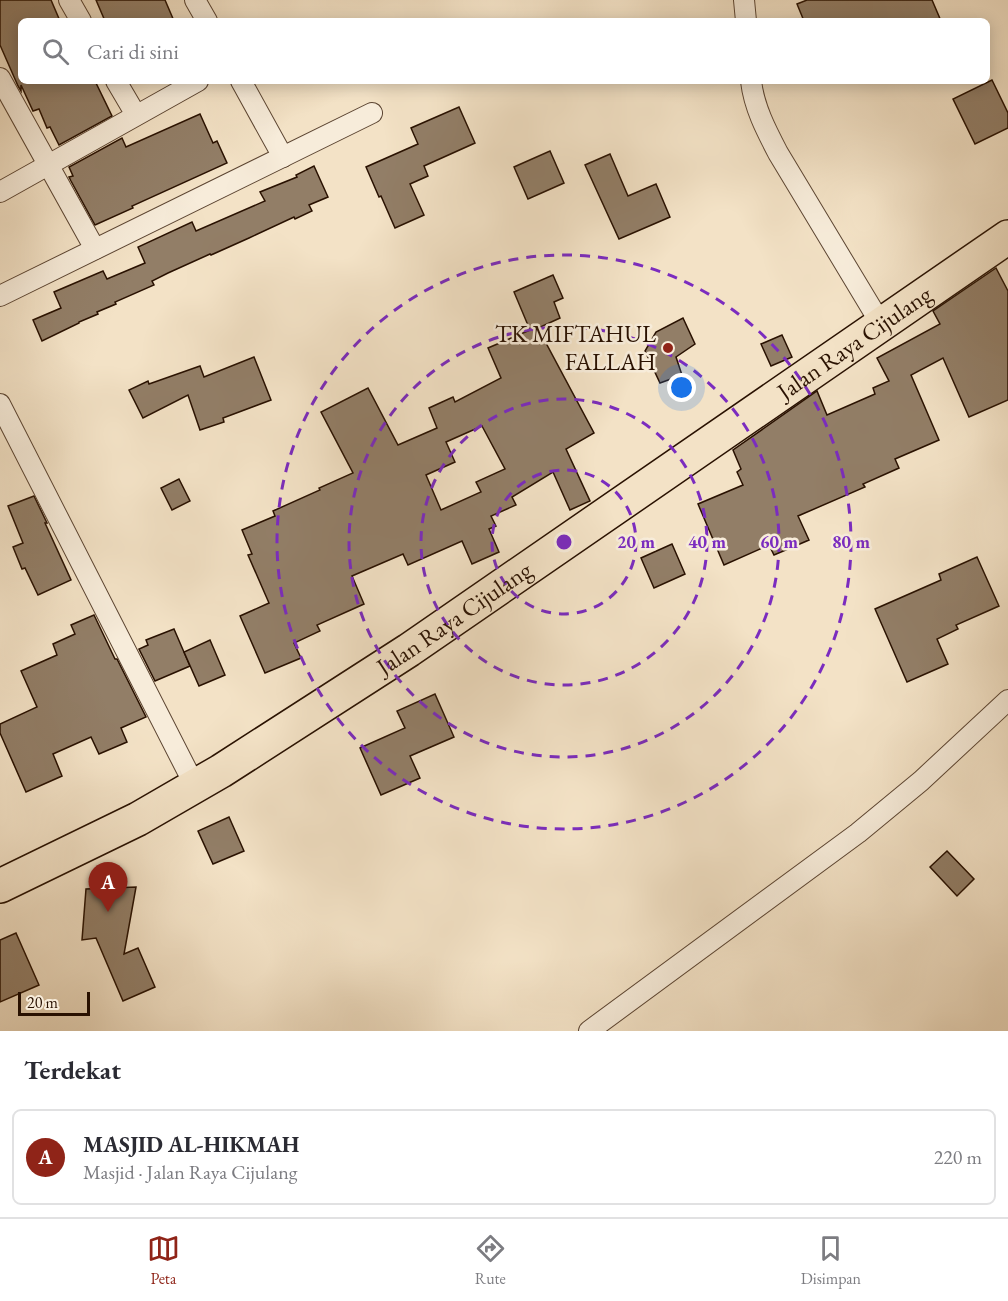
<!DOCTYPE html>
<html lang="id">
<head>
<meta charset="utf-8">
<style>
	:root { --surface:#fff; --page:#f2f2f3; --text:#2b2b33; --muted:#7c7c81; --line:#e1e1e2; --accent:#8f2418 }
	body { margin:0; font-family:"EB Garamond",serif; background:var(--page); color:var(--text) }
	.scale { position:absolute; left:18px; bottom:15px; width:72px; box-sizing:border-box; padding-left:6px; border:3px solid #291101; border-top:0; font-size:16px; line-height:21px; white-space:nowrap; color:#291101; -webkit-text-stroke:4px #f7ecda; paint-order:stroke }
	.you { position:absolute; left:682px; top:388px; width:21px; height:21px; margin:-15px; border:4px solid #fff; border-radius:50%; background:#1a73e8; box-shadow:0 0 0 9px #1a73e833 }
	.badge { display:grid; place-items:center; width:39px; height:39px; border-radius:50%; background:var(--accent); color:#fff; font-size:20px; font-weight:700 }
	.pin { position:absolute; translate:-50% -50px; filter:drop-shadow(0 2px 3px #0008) }
	.pin::after { content:''; position:absolute; top:32px; width:21px; height:18px; background:inherit; clip-path:polygon(0 0,100% 0,50% 100%) }
	.list { margin:0; padding:0; list-style:none }
	h2 { display:flex; justify-content:space-between; align-items:center; height:78px; margin:0; padding:0 24px; font-size:26px }
	h2 small { font-size:20px; font-weight:400; color:var(--muted) }
	.list li { display:grid; grid-template-columns:39px 1fr auto; gap:18px; align-items:center; box-sizing:border-box; height:96px; margin:0 12px 12px; padding:0 12px; border:2px solid var(--line); border-radius:9px }
	.list b { display:block; font-size:22px; white-space:nowrap }
	.list p { margin:0; font-size:20px; white-space:nowrap; color:var(--muted) }
	.list em { font-size:20px; font-style:normal; color:var(--muted) }
	.icon { flex:none; width:33px; height:33px; fill:none; stroke:currentColor; stroke-width:2; stroke-linecap:round; stroke-linejoin:round }
	.map { position:relative; flex:none; width:1008px; height:1031px; overflow:hidden }
	.search { position:absolute; background:var(--surface); box-shadow:0 3px 15px #0003; left:18px; right:18px; top:18px; height:66px; display:flex; align-items:center; gap:15px; box-sizing:border-box; padding:0 21px; border-radius:9px; color:var(--muted); font-size:22px }
	.sheet { height:186px; background:var(--surface) }
	nav { display:flex; justify-content:space-around; align-items:center; box-sizing:border-box; height:84px; border-top:2px solid var(--line); background:var(--surface); font-size:16px; color:var(--muted) }
	nav a { display:grid; justify-items:center; gap:3px }
	nav .on { color:var(--accent) }
	.map>svg:first-child { display:block }
	.building { fill:#927e67; stroke:#291101; stroke-width:1.5; fill-rule:evenodd }
	.lines { fill:none; stroke-linecap:round; stroke-linejoin:round }
	.street-casing { stroke:#5c4532; stroke-width:22 }
	.highway-casing { stroke:#291101; stroke-width:36 }
	.street { stroke:#f7ecda; stroke-width:20 }
	.highway { stroke:#f3e2c6; stroke-width:33 }
	.ring { fill:none; stroke:#7b2cbf; stroke-width:3; stroke-dasharray:10 8 }
	.poi-dot { fill:#8f2418; stroke:#f7ecda; stroke-width:2 }
	.labels { text-anchor:middle; stroke-width:5; stroke-linejoin:round; paint-order:stroke }
	.poi-label { font-size:24px; fill:#291101; stroke:#f7ecda; text-anchor:end }
	.street-label { font-size:24px; fill:#291101; stroke:#f7ecda }
	.centre { fill:#7b2cbf; stroke:#f7ecda; stroke-width:3 }
	.ring-label { font-size:18px; text-anchor:middle; font-weight:bold; fill:#7b2cbf; stroke:#f7ecda; stroke-width:5; stroke-linejoin:round; paint-order:stroke }
</style>
</head>
<body>
<div class="map">
<svg width="1008" height="1031" viewBox="0 0 1008 1031">
	<rect width="100%" height="100%" fill="#f3e2c6"/>
	<filter id="stains"><feTurbulence type="fractalNoise" baseFrequency=".00333" numOctaves="4"/><feColorMatrix values="0 0 0 0 .2 0 0 0 0 .09 0 0 0 0 .02 0 0 0 .5 -.17"/></filter>
	<radialGradient id="worn" r=".72"><stop offset=".6" stop-color="#630" stop-opacity="0"/><stop offset="1" stop-color="#630" stop-opacity=".3"/></radialGradient>
	<g class="building">
		<path d="M0 0H51L60 21H21V81H95L112 116 59 145 50 127 47 128 39 109 33 111 21 85V91L18 86 0 45Z"/>
		<path d="M96 0H165L174 21H105Z"/>
		<path d="M807 0H932L941 21H804L797 4Z"/>
		<path d="M992 80 1008 113V128L975 144 953 99Z"/>
		<path d="M459 107 475 143 424 166 428 176 410 184 424 215 395 228 381 196 379 197 366 167 418 144 411 128Z"/>
		<path d="M200 114 213 143 217 141 227 163 132 206 133 208 95 225 71 181 69 177 73 176 69 167 122 138 126 147Z"/>
		<path d="M550 151 564 183 528 199 514 167Z"/>
		<path d="M610 154 628 196 656 184 670 217 619 239 585 165Z"/>
		<path d="M314 166 328 197 309 205 312 211 295 219 294 217 249 238 211 255 210 254 168 273 152 281 154 285 115 302 116 304 97 312 98 314 79 322V323L42 341 33 320 61 308 54 292 103 271 107 279 145 263 138 247 192 222 196 231 265 201 260 192 297 177 296 175Z"/>
		<path d="M996 268 1008 291V400L969 417 943 358 911 375 939 440 895 459 899 468 863 484 865 487 798 516 809 540 774 555 769 545 724 565 698 504 743 485 737 472 741 469 733 450 817 391 827 415 875 394 873 388 889 381 877 358 940 324 933 311Z"/>
		<path d="M553 275 563 298 554 302 560 318 538 328 594 433 566 449 590 501 570 510 553 472 512 497 516 505 491 516 496 526 489 529 499 552 472 564 462 541 408 565 403 554 352 576 364 604 317 625 320 631 294 643 301 658 265 673 240 616 269 603 248 555 252 554 242 530 275 516 273 511 320 490 319 488 353 473 321 412 368 388 398 445 437 428 429 408 453 397 455 402 501 378 488 348 530 330 514 292ZM482 426 505 469 476 482 481 492 441 510 426 475 455 462 446 442Z"/>
		<path d="M683 318 695 344 676 357 682 375 660 383 645 351 656 332Z"/>
		<path d="M782 335 792 357 771 366 761 344Z"/>
		<path d="M254 357 271 400 223 418 224 422 200 430 188 395 143 418 129 390 148 381 149 384 200 366 204 377Z"/>
		<path d="M179 479 190 501 172 510 161 488Z"/>
		<path d="M34 496 47 523H45L71 580 38 595 25 568 22 569 13 547 23 543 8 506Z"/>
		<path d="M672 544 685 574 654 588 641 558Z"/>
		<path d="M977 557 999 606 956 625 958 629 937 639 948 664 907 682 875 609 941 580 939 574Z"/>
		<path d="M94 615 115 659H117L146 717 121 728 127 742 99 754 91 737 53 754 62 776 26 792 0 733V724L37 707 21 671 57 655 53 644 75 634 71 625Z"/>
		<path d="M174 629 190 666 155 681 139 649 148 645 146 640Z"/>
		<path d="M210 640 225 675 199 686 184 652Z"/>
		<path d="M435 694 454 737 410 756 420 778 381 795 360 748 405 728 397 711Z"/>
		<path d="M229 817 244 851 213 864 198 831Z"/>
		<path d="M947 851 974 879 957 896 930 867Z"/>
		<path d="M136 887 124 954 138 948 155 987 123 1001 96 938 82 940 86 889Z"/>
		<path d="M16 933 39 985 0 1002V940Z"/>
	</g>
	<g class="lines">
		<g class="street-casing">
			<g id="street">
				<path d="M69 0 81 21"/>
				<path d="M195 0 207 21"/>
				<path d="M744 0 746 21"/>
				<path d="M0 78 95 249"/>
				<path d="M116 81 136 115"/>
				<path d="M241 81 283 157"/>
				<path d="M751 81C754 107 766 130 778 153L881 324"/>
				<path d="M0 192 198 81"/>
				<path d="M0 296 372 113"/>
				<path d="M0 404 195 786"/>
				<path d="M589 1031 858 833 921 781 1008 700"/>
			</g>
		</g>
		<g class="highway-casing">
			<g id="highway">
				<path id="s1" d="M0 886 138 819 221 771 409 650 1008 237"/>
			</g>
		</g>
		<use href="#street" class="street"/>
		<use href="#highway" class="highway"/>
	</g>
	<g class="ring">
		<circle cx="564" cy="542" r="72"/>
		<circle cx="564" cy="542" r="143"/>
		<circle cx="564" cy="542" r="215"/>
		<circle cx="564" cy="542" r="287"/>
	</g>
	<circle class="poi-dot" cx="668" cy="348" r="6"/>
	<g class="labels">
		<g class="poi-label">
			<text x="656" y="342">TK MIFTAHUL<tspan x="656" dy="28">FALLAH</tspan></text>
		</g>
		<g class="street-label">
			<text dy="8" stroke="none"><textPath href="#s1" startOffset="1014">Jalan Raya Cijulang</textPath></text>
			<text dy="8" stroke="none"><textPath href="#s1" startOffset="528">Jalan Raya Cijulang</textPath></text>
		</g>
	</g>
	<circle cx="564" cy="542" r="9" class="centre"/>
	<g class="ring-label">
		<text x="636" y="548">20 m</text>
		<text x="707" y="548">40 m</text>
		<text x="779" y="548">60 m</text>
		<text x="851" y="548">80 m</text>
	</g>
	<rect width="100%" height="100%" filter="url(#stains)"/>
	<rect width="100%" height="100%" fill="url(#worn)"/>
</svg>
<div class="scale">20 m</div>
<div class="you"></div>
<div class="pin badge" style="left:108px;top:912px">A</div>
<div class="search"><svg class="icon" aria-label="search" viewBox="0 0 24 24"><circle cx="10" cy="10" r="6"/><path d="M15 15l6 6"/></svg>Cari di sini</div>
</div>
<section class="sheet">
<h2>Terdekat<small></small></h2>
<ul class="list">
<li><span class="badge">A</span><div><b>MASJID AL-HIKMAH</b><p>Masjid · Jalan Raya Cijulang</p></div><em>220 m</em></li>
</ul>
</section>
<nav>
<a class="on"><svg class="icon" aria-label="map" viewBox="0 0 24 24"><path d="M3 6l6-2 6 2 6-2v14l-6 2-6-2-6 2zM9 4v14M15 6v14"/></svg>Peta</a>
<a><svg class="icon" aria-label="directions" viewBox="0 0 24 24"><path d="M12 3l9 9-9 9-9-9zM9 14v-3h6M13 9l2 2-2 2"/></svg>Rute</a>
<a><svg class="icon" aria-label="saved" viewBox="0 0 24 24"><path d="M7 4h10v16l-5-4-5 4z"/></svg>Disimpan</a>
</nav>
</body>
</html>
